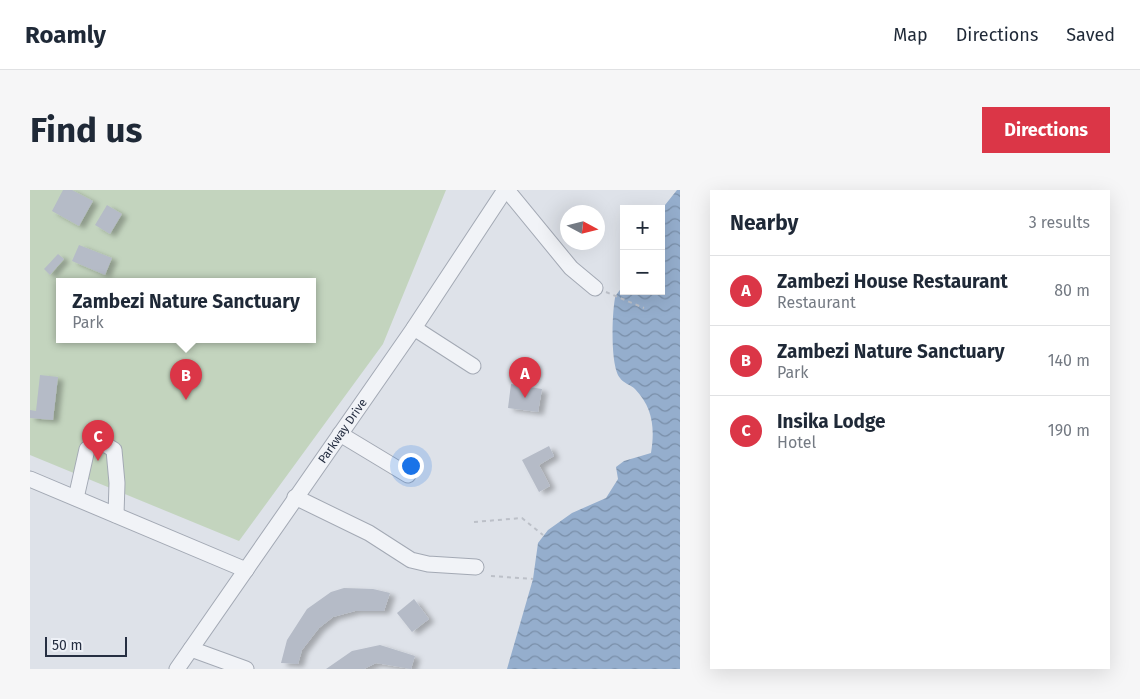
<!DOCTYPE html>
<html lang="en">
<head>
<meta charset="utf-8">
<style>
	:root { --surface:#fff; --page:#f6f6f7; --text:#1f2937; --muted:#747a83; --line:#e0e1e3; --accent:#db3647 }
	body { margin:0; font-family:"Fira Sans",sans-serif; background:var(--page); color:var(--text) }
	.controls { position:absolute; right:15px; top:15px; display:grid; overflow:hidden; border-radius:0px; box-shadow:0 5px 20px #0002 }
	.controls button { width:45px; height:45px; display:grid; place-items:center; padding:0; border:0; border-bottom:1px solid var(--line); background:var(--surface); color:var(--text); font:25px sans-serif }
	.compass { position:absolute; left:530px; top:15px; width:45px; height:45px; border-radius:50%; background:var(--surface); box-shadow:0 5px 20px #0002; rotate:97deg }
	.scale { position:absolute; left:15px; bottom:12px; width:82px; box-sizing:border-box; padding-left:5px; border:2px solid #262f42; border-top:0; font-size:14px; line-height:18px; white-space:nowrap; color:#262f42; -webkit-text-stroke:4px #eef1f7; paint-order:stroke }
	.you { position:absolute; left:380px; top:275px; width:18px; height:18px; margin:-12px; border:4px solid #fff; border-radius:50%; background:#1a73e8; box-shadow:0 0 0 8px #1a73e833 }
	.badge { display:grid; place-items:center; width:32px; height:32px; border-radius:50%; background:var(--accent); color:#fff; font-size:16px; font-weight:700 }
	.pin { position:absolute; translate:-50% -41px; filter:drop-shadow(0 1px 2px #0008) }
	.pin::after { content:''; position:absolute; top:26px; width:18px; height:15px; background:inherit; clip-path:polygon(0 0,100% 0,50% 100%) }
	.popup { position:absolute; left:26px; top:88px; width:260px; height:65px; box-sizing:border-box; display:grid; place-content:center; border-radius:0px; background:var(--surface); filter:drop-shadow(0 1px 4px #0005); font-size:16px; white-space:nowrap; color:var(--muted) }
	.popup b { font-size:19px; color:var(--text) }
	.popup::after { content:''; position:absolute; left:50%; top:100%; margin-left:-10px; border:10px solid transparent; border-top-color:var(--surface) }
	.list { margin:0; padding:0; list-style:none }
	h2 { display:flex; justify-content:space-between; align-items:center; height:65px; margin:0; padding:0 20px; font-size:21px }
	h2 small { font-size:16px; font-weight:400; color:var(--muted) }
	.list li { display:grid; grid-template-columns:32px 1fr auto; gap:15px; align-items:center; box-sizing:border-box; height:70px; padding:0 20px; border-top:1px solid var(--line) }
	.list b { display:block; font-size:19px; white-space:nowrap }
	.list p { margin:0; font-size:16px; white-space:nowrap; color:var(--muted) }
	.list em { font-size:16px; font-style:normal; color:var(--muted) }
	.map { position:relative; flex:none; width:650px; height:479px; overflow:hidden; border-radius:0px }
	header { display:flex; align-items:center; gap:30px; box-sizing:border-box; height:70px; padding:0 25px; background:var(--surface); border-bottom:1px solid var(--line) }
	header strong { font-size:24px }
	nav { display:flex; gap:28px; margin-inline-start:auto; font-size:18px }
	.intro { display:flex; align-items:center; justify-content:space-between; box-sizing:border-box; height:120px; padding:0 30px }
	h1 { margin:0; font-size:35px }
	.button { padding:12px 22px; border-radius:0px; background:var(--accent); color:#fff; font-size:18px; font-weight:700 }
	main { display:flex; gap:30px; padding:0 30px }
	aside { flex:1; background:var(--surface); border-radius:0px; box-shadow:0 5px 20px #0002 }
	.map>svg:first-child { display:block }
	.green { fill:#c3d4be; fill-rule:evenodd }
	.water { fill:url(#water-waves) }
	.building { fill:#b5bbc7; filter:url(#shadow) }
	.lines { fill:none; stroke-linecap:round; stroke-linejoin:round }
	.minor-casing { stroke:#a3a9b4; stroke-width:17 }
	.path { stroke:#bcc0c8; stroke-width:2; stroke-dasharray:4 4; stroke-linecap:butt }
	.minor { stroke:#f1f3f7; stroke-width:15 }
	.labels { text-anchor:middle; stroke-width:5; stroke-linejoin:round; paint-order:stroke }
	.street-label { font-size:12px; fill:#262f42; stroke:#eef1f7 }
</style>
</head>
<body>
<header>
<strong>Roamly</strong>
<nav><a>Map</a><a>Directions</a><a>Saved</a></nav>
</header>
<div class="intro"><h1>Find us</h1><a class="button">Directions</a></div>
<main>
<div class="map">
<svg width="650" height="479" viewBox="0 0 650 479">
	<defs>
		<pattern id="water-waves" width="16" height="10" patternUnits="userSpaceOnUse" patternTransform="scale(1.25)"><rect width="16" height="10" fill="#95aecd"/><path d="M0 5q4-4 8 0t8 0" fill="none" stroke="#798ea8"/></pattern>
		<filter id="shadow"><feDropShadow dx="5.5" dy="3" stdDeviation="2.5" flood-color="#0004"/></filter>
	</defs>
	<rect width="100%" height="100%" fill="#dee2e9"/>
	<path class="green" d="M0 0H416L353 154 209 351 0 265ZM30 91H282V149H30Z"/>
	<path class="water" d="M647 0H650V479H477L503 389 508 353 518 340 542 323 576 308 588 289 586 277 594 271 621 263C625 238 623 218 605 199 601 195 593 193 590 188 580 176 582 124 585 108 586 104 591 99 594 95V101H631V20Z"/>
	<g class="building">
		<path d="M33 0H42L63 11 49 36 22 21Z"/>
		<path d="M77 15 92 24 80 44 65 35Z"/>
		<path d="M49 55 82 68 75 85 42 71Z"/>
		<path d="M28 64 34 69 20 85 14 79Z"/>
		<path d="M505 173 506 184 487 185V174Z"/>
		<path d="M10 185 28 187 23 230 0 228V220L6 221Z"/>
		<path d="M481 194 512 199 508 222 478 218Z"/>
		<path d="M519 256 524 266 509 275 520 296 509 302 492 270Z"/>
		<path d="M314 398 343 399 360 403 354 421H325L303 427 289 438 272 460 268 474 251 473 257 450 277 419 301 402Z"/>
		<path d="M384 409 399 429 382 442 367 423Z"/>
		<path d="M350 455 385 466 381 479 346 473 334 479H296L322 461Z"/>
	</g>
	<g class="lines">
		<g class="minor-casing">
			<g id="minor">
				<path d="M477 0 541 78 565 98"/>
				<path d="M384 138 443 176"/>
				<path d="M310 244 378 285"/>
				<path d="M0 289 216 380"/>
				<path d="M265 307 339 343 381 370 398 374 446 377"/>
				<path d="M46 308 57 259C68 251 74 253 84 260L87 293 86 325"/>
				<path d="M161 459 216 479"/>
				<path id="s1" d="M147 479 384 138 475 0"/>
			</g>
		</g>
		<g class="path">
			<path d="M576 102 614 118"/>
			<path d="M444 332 492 328 513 345"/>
			<path d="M461 386 503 389"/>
		</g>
		<use href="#minor" class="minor"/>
	</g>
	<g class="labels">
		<g class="street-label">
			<text dy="4" stroke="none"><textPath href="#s1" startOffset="290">Parkway Drive</textPath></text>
		</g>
	</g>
</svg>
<div class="controls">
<button>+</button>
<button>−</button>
</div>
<svg class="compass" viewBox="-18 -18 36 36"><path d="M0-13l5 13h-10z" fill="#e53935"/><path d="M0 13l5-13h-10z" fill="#747a83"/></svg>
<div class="scale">50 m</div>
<div class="you"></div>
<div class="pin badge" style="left:495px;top:208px">A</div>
<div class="pin badge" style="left:156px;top:210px">B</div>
<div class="popup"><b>Zambezi Nature Sanctuary</b>Park</div>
<div class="pin badge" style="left:68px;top:271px">C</div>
</div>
<aside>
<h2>Nearby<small>3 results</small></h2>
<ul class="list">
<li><span class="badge">A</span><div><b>Zambezi House Restaurant</b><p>Restaurant</p></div><em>80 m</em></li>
<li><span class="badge">B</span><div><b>Zambezi Nature Sanctuary</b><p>Park</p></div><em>140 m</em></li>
<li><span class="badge">C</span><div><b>Insika Lodge</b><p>Hotel</p></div><em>190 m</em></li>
</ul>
</aside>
</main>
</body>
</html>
